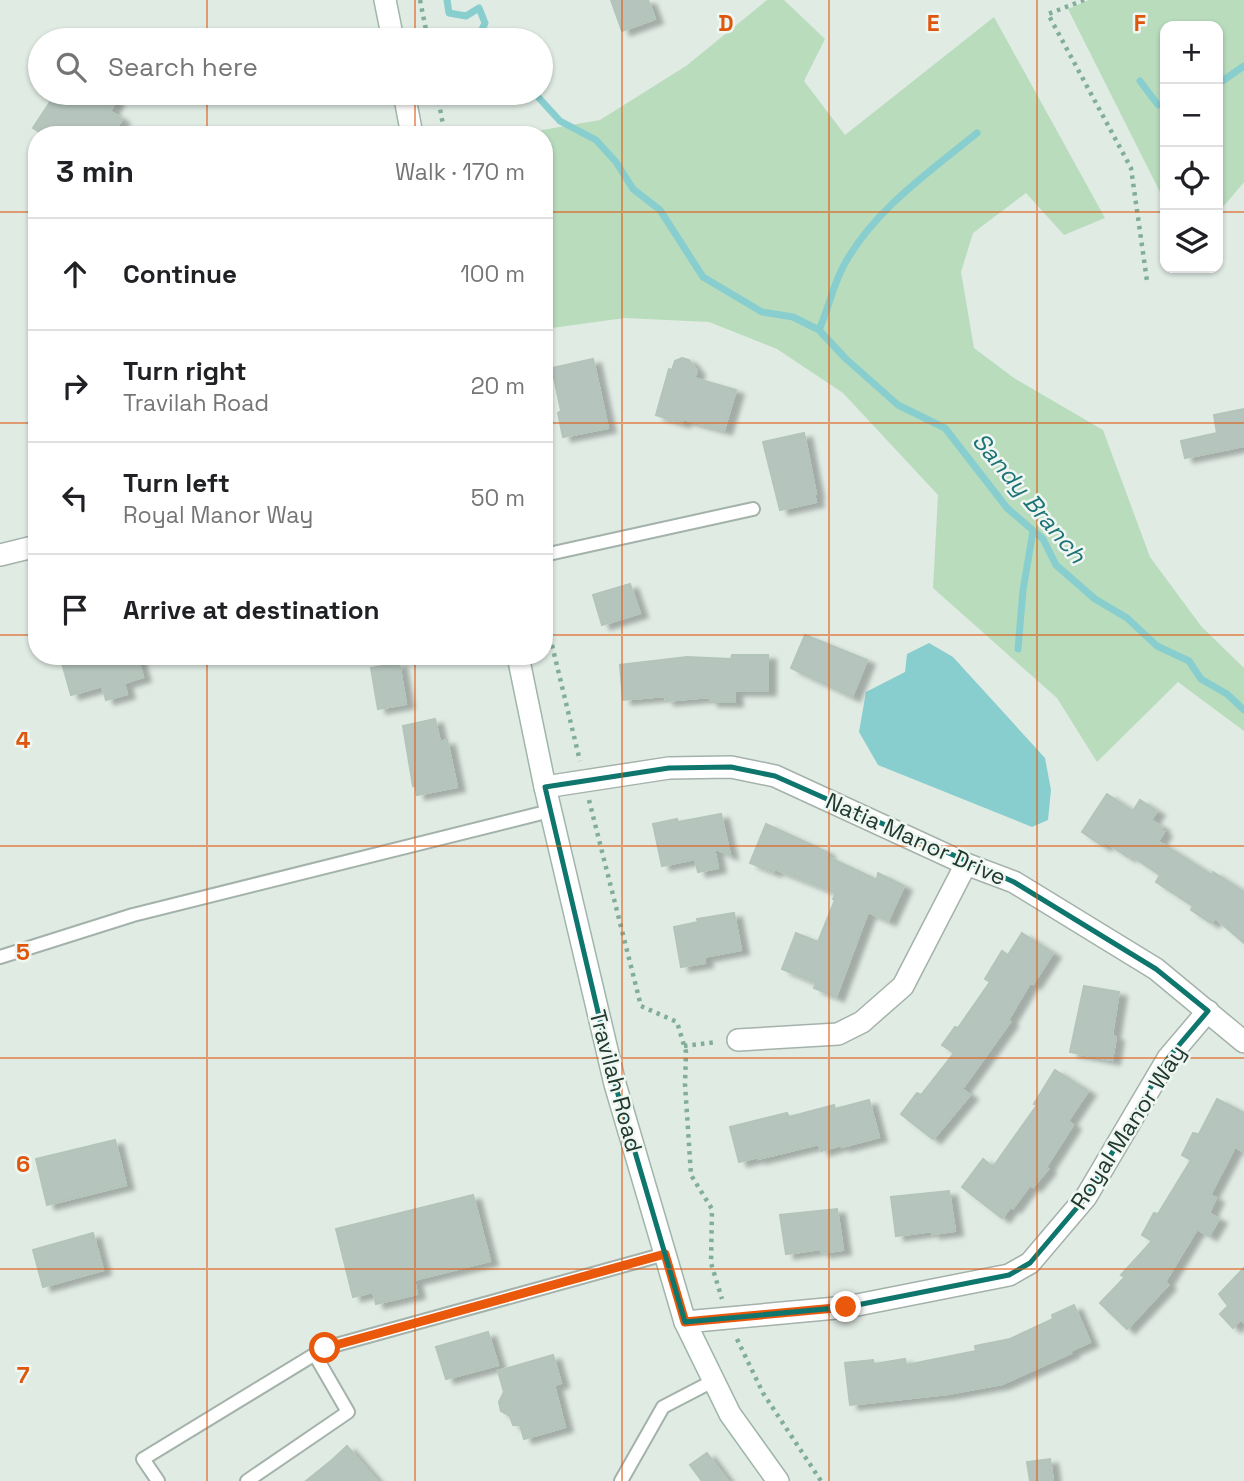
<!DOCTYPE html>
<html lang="en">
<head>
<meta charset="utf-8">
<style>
	:root { --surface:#fff; --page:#f6f6f6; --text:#202124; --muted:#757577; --line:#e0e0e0 }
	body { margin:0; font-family:"Space Grotesk",sans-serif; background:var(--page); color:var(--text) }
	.controls { position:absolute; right:21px; top:21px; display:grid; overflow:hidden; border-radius:14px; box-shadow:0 2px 5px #0004 }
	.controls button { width:63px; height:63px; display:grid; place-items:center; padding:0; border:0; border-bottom:2px solid var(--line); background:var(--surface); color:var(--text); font:35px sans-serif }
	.stop { position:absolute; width:21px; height:21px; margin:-16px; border:5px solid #ea580c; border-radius:50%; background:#fff }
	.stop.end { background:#ea580c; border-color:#fff; box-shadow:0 2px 7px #0008 }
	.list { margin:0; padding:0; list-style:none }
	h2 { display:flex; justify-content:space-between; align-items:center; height:91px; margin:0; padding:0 28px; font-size:30px }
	h2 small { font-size:23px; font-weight:400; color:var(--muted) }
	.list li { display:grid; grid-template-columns:46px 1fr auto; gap:21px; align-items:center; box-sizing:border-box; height:112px; padding:0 28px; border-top:2px solid var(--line) }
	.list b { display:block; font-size:26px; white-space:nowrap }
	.list p { margin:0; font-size:23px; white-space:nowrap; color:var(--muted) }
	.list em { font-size:23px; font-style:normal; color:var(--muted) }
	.icon { flex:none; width:38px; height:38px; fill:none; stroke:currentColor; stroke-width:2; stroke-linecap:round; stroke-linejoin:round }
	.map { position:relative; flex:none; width:1244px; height:1481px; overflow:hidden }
	.search { position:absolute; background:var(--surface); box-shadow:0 2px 5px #0004; left:28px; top:28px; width:525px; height:77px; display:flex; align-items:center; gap:18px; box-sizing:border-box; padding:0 24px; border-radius:38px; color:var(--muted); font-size:26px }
	.panel { position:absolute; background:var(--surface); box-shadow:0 2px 5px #0004; left:28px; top:126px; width:525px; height:539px; border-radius:28px }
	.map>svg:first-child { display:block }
	.green { fill:#b9dcbd }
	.water { fill:#89cecf }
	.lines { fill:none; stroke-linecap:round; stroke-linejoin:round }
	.stream { stroke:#89cecf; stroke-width:7 }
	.building { fill:#b5c5bd; stroke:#b3c4ba; stroke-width:2; filter:url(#shadow) }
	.service-casing { stroke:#a3b2aa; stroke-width:16 }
	.minor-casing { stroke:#a3b2aa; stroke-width:24 }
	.secondary-casing { stroke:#9fb6aa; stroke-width:24 }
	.path { stroke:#81ae99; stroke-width:4.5; stroke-dasharray:3.5 5; stroke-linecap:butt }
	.service { stroke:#fff; stroke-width:12 }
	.minor { stroke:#fff; stroke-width:21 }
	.secondary { stroke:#fff; stroke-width:21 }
	.route { stroke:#ea580c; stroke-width:9 }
	.marked { fill:none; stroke:#0f766e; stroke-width:5; stroke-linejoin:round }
	.grid { fill:none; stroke:#de570e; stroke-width:2; stroke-opacity:0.55 }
	.labels { text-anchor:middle; stroke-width:5; stroke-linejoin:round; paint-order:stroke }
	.street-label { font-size:23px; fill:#213a30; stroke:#f0f7f3 }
	.water-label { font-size:24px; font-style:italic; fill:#1d7375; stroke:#f0f7f3 }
	.grid-label { font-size:23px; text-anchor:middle; font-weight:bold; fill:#de570e; stroke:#f0f7f3; stroke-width:5; stroke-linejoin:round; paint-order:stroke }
</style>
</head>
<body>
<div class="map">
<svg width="1244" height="1481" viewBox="0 0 1244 1481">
	<defs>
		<filter id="shadow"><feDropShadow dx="8" dy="4.5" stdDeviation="2" flood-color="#0004"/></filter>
	</defs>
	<rect width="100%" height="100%" fill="#e0ebe4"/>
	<g class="green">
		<path d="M767 0H784L825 39 804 81 845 135 994 17 1105 218 1064 235 1026 193 973 233 961 272 974 348 1014 378 1103 430 1150 557 1201 626 1244 668V731L1178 682 1097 762 1057 698 933 588 938 495 843 393 777 349 709 322 625 318 544 329V135H513L600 120 686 66Z"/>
		<path d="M1089 0H1244V182L1218 213V26H1165V202L1068 9Z"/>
	</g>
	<path class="water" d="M929 643 953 657 1045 758 1051 790 1048 820 1032 827 878 765 859 732 866 692 905 672 907 654Z"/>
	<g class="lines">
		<g class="stream">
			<path d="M447 0 449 13 466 16 479 8 485 23 477 40"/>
			<path d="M1140 81 1158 105H1165"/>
			<path d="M1218 84 1244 66"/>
			<path d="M539 98 560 121 596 140 616 162 633 189 660 210 703 277 762 312 793 317 819 330 845 358 898 405 945 428 1007 508 1043 539 1056 565 1095 599 1127 618 1157 646 1189 661 1201 679 1227 694 1244 710"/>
			<path d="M819 330C828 310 833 285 844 265 874 210 929 172 977 133"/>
			<path d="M1018 649 1023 590 1033 531"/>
		</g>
	</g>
	<g class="building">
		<path d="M611 0H648L655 19 622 31Z"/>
		<path d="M56 93H78L90 100 95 93H104L116 101 110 111 122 119 112 135H44L33 128Z"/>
		<path d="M682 358 689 360 697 371 694 378 736 390 724 430 683 419 682 423 656 415 669 369 672 370 675 361Z"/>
		<path d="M593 359 608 428 563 437 558 413 561 411 552 368Z"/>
		<path d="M1244 409V446L1185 458 1181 441 1217 433 1214 415Z"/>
		<path d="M804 433 816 494H814L816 502 780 510 763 442Z"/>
		<path d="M630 584 640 613 602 625 593 595Z"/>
		<path d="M805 635 867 660 852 697 791 668Z"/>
		<path d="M732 655H768V691H734L735 702H710V697L666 701 665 696 623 700 620 665 687 657 731 659Z"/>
		<path d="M60 656H137L143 677 124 683 127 694 106 700 102 686 71 695Z"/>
		<path d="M399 663 406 704 378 709 371 668Z"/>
		<path d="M435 719 440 742 447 740 457 787 417 795 415 785 413 786 403 726Z"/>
		<path d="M1107 794 1133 811 1140 800 1157 811 1151 820 1162 827 1160 829 1164 832 1158 841 1212 875 1213 872 1244 892V943L1215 918 1211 923 1191 910 1193 906 1156 882 1160 875 1130 855 1128 857 1105 842 1103 846 1082 832Z"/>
		<path d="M721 814 730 855 714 848 718 868 698 872 695 859 662 866 653 824 677 819 678 822Z"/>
		<path d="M766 824 827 852 826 856 877 880 878 873 904 886 888 921 868 912 836 997 814 988 816 983 782 969 796 933 818 942 835 900 833 899 836 893 775 869 773 872 750 863Z"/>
		<path d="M734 913 741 950 704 957 705 963 681 967 674 927 698 922 697 919Z"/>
		<path d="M1022 933 1053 953 1033 984 1030 983 1008 1020 1010 1022 962 1089 970 1095 933 1139 901 1114 917 1093 921 1095 954 1053 942 1045 955 1027 958 1028 990 982 985 979 1002 951 1008 955Z"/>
		<path d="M1084 986 1119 992 1112 1035 1116 1037 1112 1060 1070 1052Z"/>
		<path d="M1055 1070 1088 1091 1068 1121 1073 1125 1046 1167 1048 1169 1033 1187 1030 1185 1013 1208 1011 1206 1002 1218 962 1187 983 1159 993 1167 1037 1105 1034 1104Z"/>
		<path d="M1217 1099 1244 1113V1152L1235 1147 1210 1195 1216 1198 1209 1213 1219 1219 1209 1236 1197 1229 1165 1282 1168 1285 1127 1329 1100 1303 1125 1277 1121 1275 1152 1241 1142 1235 1154 1213 1158 1214 1191 1160 1182 1155 1193 1133 1199 1134Z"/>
		<path d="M869 1100 879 1137 842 1147 841 1145 821 1151 819 1144 758 1159V1157L739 1162 730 1127 787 1113 789 1117 834 1105 835 1109Z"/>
		<path d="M115 1140 126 1185 47 1205 36 1159Z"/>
		<path d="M949 1191 955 1231 932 1234V1231L896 1236 891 1197Z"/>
		<path d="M473 1195 490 1261 414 1280 417 1294 376 1304 373 1292 353 1297 336 1229Z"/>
		<path d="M837 1209 843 1250 822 1253 821 1249 786 1254 780 1215Z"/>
		<path d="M93 1233 103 1270 43 1287 33 1250Z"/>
		<path d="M1244 1268V1322L1241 1319 1233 1328 1220 1314 1228 1306 1219 1294Z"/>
		<path d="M1074 1305 1090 1342 1070 1351 1071 1353 1002 1384 948 1394 850 1405 845 1363 873 1360 874 1364 905 1359 906 1365 976 1351 975 1346 1010 1339 1053 1319 1052 1315Z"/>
		<path d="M488 1332 498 1365 446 1379 436 1347Z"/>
		<path d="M553 1355 561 1383 554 1385 565 1427 524 1439 520 1425H513L510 1416 501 1411 499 1402 504 1392 498 1371Z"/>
		<path d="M347 1446 377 1481H306L332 1460Z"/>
		<path d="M707 1453 728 1481H702L690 1465Z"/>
		<path d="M1050 1459 1053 1481H1030L1027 1462Z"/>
	</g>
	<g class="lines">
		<g class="service-casing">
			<g id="service">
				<path d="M544 555 753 509"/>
				<path d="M0 957 133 915 550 811"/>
				<path d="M158 1481 143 1459 325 1348 665 1254"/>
				<path d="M247 1481 348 1412 315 1355"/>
				<path d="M621 1481 663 1407 713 1381"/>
			</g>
		</g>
		<g class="minor-casing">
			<g id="minor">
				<path d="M0 555 37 546"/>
				<path d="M545 787 669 768 731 767 775 776 966 864 1014 882 1156 969 1244 1042"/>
				<path d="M738 1040 838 1034 862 1022 903 986 966 864"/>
				<path d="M685 1322 847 1307 1009 1275 1030 1263 1086 1197 1168 1058 1208 1011"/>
			</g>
		</g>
		<g class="secondary-casing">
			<g id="secondary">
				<path d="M385 0 393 40"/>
				<path d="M404 93 412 135"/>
				<path d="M518 656 545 787 615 1084 685 1322 730 1414 778 1481"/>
			</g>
		</g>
		<g class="path">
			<path d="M420 0 428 40"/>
			<path d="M1084 0 1048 14 1131 168 1147 281"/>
			<path d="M437 93 445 135"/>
			<path d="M544 612 580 761"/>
			<path d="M589 800 641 1006 677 1022 686 1052 685 1084 691 1175 712 1209 711 1263 722 1299"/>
			<path d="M684 1046 717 1042"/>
			<path d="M737 1339 763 1393 821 1481"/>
		</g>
		<use href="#service" class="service"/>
		<use href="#minor" class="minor"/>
		<use href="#secondary" class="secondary"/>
	</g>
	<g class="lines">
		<path class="route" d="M325 1348 665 1254 685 1322 846 1307"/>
	</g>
	<path class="marked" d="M731 767 775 776 1014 882 1156 969 1208 1011 1168 1058 1086 1197 1030 1263 1009 1275 847 1307 685 1322 615 1084 545 787 669 768Z"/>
	<path class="grid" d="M207 0V40M415 0V40M622 0V1481M829 0V1481M1037 0V1481M207 93V135M415 93V135M0 212H37M544 212H1165M1218 212H1244M0 423H37M544 423H1244M0 635H37M544 635H1244M207 656V1481M415 656V1481M0 846H1244M0 1058H1244M0 1269H1244"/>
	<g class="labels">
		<g class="street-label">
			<text transform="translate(916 839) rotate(24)" y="8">Natia Manor Drive</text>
			<text transform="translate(616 1081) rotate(75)" y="8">Travilah Road</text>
			<text transform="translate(1128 1127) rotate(-57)" y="8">Royal Manor Way</text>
		</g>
		<g class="water-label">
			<text transform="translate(1029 498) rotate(50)" y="8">Sandy Branch</text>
		</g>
	</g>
	<g class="grid-label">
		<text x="726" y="31">D</text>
		<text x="933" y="31">E</text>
		<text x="1140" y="31">F</text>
		<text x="23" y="748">4</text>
		<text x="23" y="960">5</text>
		<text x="23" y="1172">6</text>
		<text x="23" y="1383">7</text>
	</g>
</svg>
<div class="controls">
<button>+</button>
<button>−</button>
<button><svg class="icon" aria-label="locate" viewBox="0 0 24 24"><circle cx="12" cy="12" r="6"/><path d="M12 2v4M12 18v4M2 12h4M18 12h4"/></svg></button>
<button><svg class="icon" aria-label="layers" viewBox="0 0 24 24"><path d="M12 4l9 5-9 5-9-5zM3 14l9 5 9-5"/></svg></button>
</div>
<div class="stop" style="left:325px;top:1348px"></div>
<div class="stop end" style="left:846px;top:1307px"></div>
<div class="search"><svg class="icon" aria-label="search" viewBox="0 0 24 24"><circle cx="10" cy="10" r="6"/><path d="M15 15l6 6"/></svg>Search here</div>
<section class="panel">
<h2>3 min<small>Walk · 170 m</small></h2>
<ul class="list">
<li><svg class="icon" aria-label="ahead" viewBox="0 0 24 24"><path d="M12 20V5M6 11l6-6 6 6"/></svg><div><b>Continue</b></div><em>100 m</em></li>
<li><svg class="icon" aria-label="right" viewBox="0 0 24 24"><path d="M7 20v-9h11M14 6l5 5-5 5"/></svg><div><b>Turn right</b><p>Travilah Road</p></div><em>20 m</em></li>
<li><svg class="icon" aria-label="left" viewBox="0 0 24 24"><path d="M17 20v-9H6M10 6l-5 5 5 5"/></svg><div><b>Turn left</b><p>Royal Manor Way</p></div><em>50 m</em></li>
<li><svg class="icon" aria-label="arrive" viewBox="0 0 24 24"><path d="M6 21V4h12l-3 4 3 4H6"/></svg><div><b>Arrive at destination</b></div></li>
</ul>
</section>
</div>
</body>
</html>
